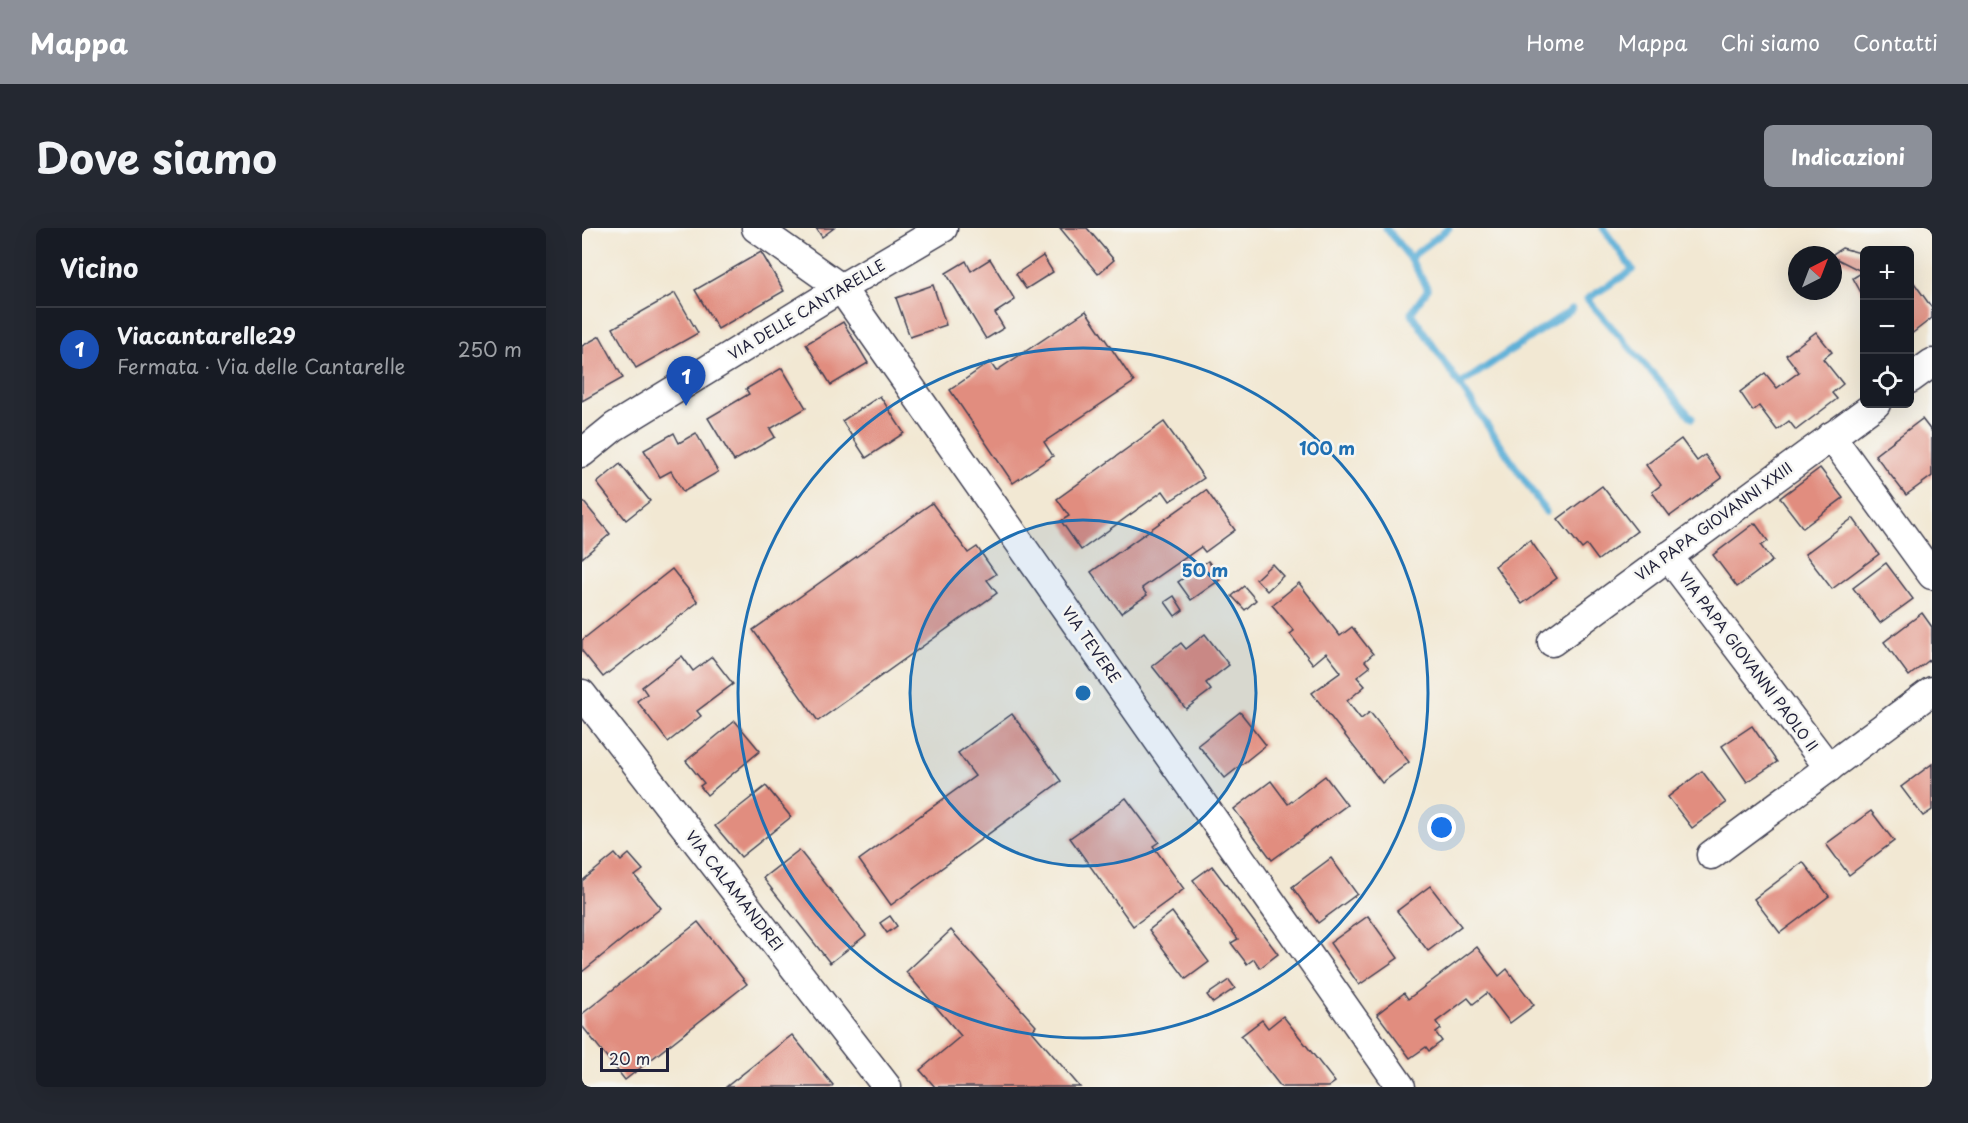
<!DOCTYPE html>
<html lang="it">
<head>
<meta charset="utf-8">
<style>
	:root { --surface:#171b24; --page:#242831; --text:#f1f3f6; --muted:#9ea1a6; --line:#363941; --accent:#8c9099 }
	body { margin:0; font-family:"Playpen Sans",sans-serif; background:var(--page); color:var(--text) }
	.controls { position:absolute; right:18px; top:18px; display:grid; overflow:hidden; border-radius:9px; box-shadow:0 6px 24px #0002 }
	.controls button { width:54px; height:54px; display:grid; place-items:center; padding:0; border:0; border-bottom:2px solid var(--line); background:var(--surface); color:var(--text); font:30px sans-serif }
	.compass { position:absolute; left:1206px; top:18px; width:54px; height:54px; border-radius:50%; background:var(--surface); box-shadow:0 6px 24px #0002; rotate:42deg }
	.scale { position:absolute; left:18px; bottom:15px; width:69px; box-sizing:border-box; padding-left:6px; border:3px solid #22223b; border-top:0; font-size:16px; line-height:21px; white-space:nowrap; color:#22223b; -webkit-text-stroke:4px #f6f6f2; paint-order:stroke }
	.you { position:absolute; left:860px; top:600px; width:21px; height:21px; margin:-15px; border:4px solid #fff; border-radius:50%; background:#1a73e8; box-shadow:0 0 0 9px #1a73e833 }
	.badge { display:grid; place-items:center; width:39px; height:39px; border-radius:50%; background:var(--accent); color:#fff; font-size:20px; font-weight:700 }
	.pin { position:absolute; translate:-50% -50px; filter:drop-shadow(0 2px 3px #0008) }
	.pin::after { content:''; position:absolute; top:32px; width:21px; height:18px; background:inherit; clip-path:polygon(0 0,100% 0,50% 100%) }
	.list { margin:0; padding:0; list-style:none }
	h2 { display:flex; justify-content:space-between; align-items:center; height:78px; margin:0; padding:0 24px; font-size:26px }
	h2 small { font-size:20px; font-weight:400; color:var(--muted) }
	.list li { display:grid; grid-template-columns:39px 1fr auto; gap:18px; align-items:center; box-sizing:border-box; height:84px; padding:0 24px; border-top:2px solid var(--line) }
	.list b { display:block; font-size:22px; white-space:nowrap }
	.list p { margin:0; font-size:20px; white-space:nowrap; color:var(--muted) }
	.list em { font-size:20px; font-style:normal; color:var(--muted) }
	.icon { flex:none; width:33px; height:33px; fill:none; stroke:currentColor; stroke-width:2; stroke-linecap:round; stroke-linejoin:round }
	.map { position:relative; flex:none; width:1350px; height:859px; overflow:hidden; border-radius:9px }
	header { display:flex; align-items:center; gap:36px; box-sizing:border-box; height:84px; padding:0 30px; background:var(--accent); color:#fff }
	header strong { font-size:28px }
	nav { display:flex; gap:33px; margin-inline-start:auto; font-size:21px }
	.intro { display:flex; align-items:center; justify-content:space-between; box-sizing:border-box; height:144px; padding:0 36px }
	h1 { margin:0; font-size:42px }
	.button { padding:15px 27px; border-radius:9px; background:var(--accent); color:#fff; font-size:21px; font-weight:700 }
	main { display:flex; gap:36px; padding:0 36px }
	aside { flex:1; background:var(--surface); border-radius:9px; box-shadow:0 6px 24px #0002 }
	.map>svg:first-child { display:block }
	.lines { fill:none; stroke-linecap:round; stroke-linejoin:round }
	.stream { stroke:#5bafd7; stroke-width:7 }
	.building { fill:#e18d7f }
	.minor-casing { stroke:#414052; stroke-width:31 }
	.minor { stroke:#fff; stroke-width:28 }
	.ring { fill:none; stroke:#1f6fb2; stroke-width:3 }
	.labels { text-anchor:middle; stroke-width:5; stroke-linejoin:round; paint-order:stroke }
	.street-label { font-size:15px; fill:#22223b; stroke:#f6f6f2 }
	.centre { fill:#1f6fb2; stroke:#f6f6f2; stroke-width:3 }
	.ring-label { font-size:18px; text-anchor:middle; font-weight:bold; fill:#1f6fb2; stroke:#f6f6f2; stroke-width:5; stroke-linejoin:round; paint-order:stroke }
</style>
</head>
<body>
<header>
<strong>Mappa</strong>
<nav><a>Home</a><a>Mappa</a><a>Chi siamo</a><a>Contatti</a></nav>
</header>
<div class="intro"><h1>Dove siamo</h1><a class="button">Indicazioni</a></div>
<main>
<aside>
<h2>Vicino<small></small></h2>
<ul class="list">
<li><span class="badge" style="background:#1a4fb4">1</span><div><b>Viacantarelle29</b><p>Fermata · Via delle Cantarelle</p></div><em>250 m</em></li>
</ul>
</aside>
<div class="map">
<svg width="1350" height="859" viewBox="0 0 1350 859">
	<rect width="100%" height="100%" fill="#f6f6f2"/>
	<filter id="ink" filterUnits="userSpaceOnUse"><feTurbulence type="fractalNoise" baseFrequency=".0167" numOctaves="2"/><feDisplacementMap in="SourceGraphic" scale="12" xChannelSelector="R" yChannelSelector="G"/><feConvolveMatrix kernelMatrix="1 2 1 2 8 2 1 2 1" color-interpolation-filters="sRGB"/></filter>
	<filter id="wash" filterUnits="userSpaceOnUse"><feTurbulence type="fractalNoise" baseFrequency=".008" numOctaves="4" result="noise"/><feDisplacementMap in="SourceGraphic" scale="24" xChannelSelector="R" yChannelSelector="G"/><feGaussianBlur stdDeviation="1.35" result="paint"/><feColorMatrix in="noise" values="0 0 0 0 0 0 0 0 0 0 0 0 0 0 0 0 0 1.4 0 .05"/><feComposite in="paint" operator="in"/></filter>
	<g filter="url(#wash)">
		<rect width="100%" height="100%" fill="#f2e8d3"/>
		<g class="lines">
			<g class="stream">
				<path d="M804 0 828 30 846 61 829 85 964 284"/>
				<path d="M1021 0 1051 42 1005 71 1110 190"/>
				<path d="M828 30 867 0"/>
				<path d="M879 156 990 81"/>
			</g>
		</g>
		<g id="blocks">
			<g class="building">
				<path d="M234 0H252L240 9Z"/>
				<path d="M478 0H505L532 32 516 46Z"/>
				<path d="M1260 20 1282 26V70L1271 50 1281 44 1251 29V26Z"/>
				<path d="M179 24 202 63 136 101 113 62Z"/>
				<path d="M461 28 471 44 444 61 434 46Z"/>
				<path d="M408 31 433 72 413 85 422 100 404 111 364 45 384 33 389 43Z"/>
				<path d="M1330 52 1350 80V90L1328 107V54Z"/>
				<path d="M351 57 364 97 328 109 314 70Z"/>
				<path d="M93 65 116 105 54 140 31 100Z"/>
				<path d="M504 83 552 154 462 214 471 228 431 255 368 162 408 134 414 143Z"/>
				<path d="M261 94 286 135 249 157 224 116Z"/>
				<path d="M1234 104 1250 124 1241 131 1261 156 1250 165 1255 171 1214 202 1207 193 1195 202 1177 178 1171 183 1158 164 1183 145 1195 160 1217 144 1204 127Z"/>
				<path d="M18 108 41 150 0 173V118Z"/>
				<path d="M200 140 224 180 188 201 193 209 152 233 126 190 167 166 164 161Z"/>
				<path d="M298 168 322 205 284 230 260 193Z"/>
				<path d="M1340 191 1350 204V248L1324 267 1293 227Z"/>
				<path d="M582 194 622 250 588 273 581 263 499 322 479 293 487 288 475 271Z"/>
				<path d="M92 205 97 215 114 205 136 244 101 264 89 243 78 249 62 222Z"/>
				<path d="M1099 211 1115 233 1123 227 1140 250 1088 288 1070 264 1079 257 1064 237Z"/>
				<path d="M38 236 68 273 44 292 15 255Z"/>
				<path d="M1238 240 1261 270 1221 300 1198 270Z"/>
				<path d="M1020 258 1055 303 1016 332 1005 317 1000 321 976 291Z"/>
				<path d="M624 262 653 302 623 324 619 319 560 360 565 367 539 385 509 344Z"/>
				<path d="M0 272 28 306 0 330Z"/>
				<path d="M350 275 386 325 395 319 414 346 405 352 415 365 236 493 171 402Z"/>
				<path d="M1271 290 1297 326 1250 361 1223 326Z"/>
				<path d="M1173 295 1186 313 1179 318 1190 333 1155 359 1131 327Z"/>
				<path d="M948 312 975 350 940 376 913 338Z"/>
				<path d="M626 333 639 351 609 372 596 354Z"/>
				<path d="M1304 335 1331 371 1298 395 1271 360Z"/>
				<path d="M690 336 701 348 685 363 674 351Z"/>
				<path d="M90 341 116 374 21 449 0 423V412Z"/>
				<path d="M717 355 758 408 770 399 791 426 783 433 788 439 775 449 783 458 765 473 779 491 788 484 827 534 800 555 730 465 759 444 744 425 731 436 708 406 712 403 690 377Z"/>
				<path d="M662 358 674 372 663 382 650 368Z"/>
				<path d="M592 368 601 382 593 388 583 374Z"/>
				<path d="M1340 385 1350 399V430L1327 448 1302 414Z"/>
				<path d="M623 406 647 437 624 455 629 462 604 481 570 438 599 415 604 421Z"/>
				<path d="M100 428 111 443 130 429 151 456 115 483 119 488 86 514 55 473 65 466 60 459Z"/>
				<path d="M658 484 684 517 643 550 616 517Z"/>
				<path d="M430 486 479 553 309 677 277 632 393 548 376 525Z"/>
				<path d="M153 493 178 523 125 567 118 558 122 555 104 533Z"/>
				<path d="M1170 498 1195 534 1165 554 1140 518Z"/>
				<path d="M1350 536V582L1341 588 1319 559Z"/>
				<path d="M1120 543 1144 575 1110 600 1086 569Z"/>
				<path d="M743 548 765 577 690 632 652 581 689 553 706 576Z"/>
				<path d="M184 558 209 589 159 629 133 598Z"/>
				<path d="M544 570 577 614 571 618 602 661 551 698 488 610Z"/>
				<path d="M1289 583 1312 613 1267 647 1244 616Z"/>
				<path d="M217 622 284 707 248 735 181 650Z"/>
				<path d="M33 626 39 633 47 626 61 642 53 648 79 680 0 744V653Z"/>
				<path d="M749 630 775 666 736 695 710 659Z"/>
				<path d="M1221 634 1247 668 1198 705 1172 671Z"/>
				<path d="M630 638 696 726 678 740 672 731 665 736 649 715 656 711 611 652Z"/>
				<path d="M848 658 879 698 846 723 815 683Z"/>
				<path d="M590 684 627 734 604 751 567 702Z"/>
				<path d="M308 688 315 698 305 705 298 695Z"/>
				<path d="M786 688 816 730 777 757 748 715Z"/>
				<path d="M116 694 165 756 43 852 0 798V786Z"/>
				<path d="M369 702 454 798 450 803 498 859H353L338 842 379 808 324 744Z"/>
				<path d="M895 719 917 748 925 741 952 777 928 795 905 765 891 776 886 770 854 794 859 801 854 805 860 813 847 823 844 819 828 830 795 786 822 765 826 771Z"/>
				<path d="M647 752 653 760 631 775 625 767Z"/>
				<path d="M701 788 753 854 746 859H699L659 808 680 792 686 800Z"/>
				<path d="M210 807 251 857 249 859H144Z"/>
			</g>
		</g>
	</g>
	<g filter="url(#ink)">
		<use href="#blocks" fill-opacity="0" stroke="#414052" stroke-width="1.5"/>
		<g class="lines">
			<g class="minor-casing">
				<g id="minor">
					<path d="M174 0 259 60 819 859"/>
					<path d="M1328 151 1350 135"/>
					<path d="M1249 208 1350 347"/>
					<path d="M0 225 32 199 259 60 361 0"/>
					<path d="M1086 328 1247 540"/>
					<path d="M970 414 1294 176"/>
					<path d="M0 466 305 859"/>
					<path d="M1129 627 1350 463"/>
				</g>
			</g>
			<use href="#minor" class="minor"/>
		</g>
	</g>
	<circle cx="501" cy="465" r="173" fill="#1f6fb2" fill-opacity=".12"/>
	<g class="ring">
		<circle cx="501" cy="465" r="173"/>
		<circle cx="501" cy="465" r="345"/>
	</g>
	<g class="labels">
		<g class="street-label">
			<text transform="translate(225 82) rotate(-31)" y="5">VIA DELLE CANTARELLE</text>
			<text transform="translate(1132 294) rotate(-36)" y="5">VIA PAPA GIOVANNI XXIII</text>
			<text transform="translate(509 417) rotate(55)" y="5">VIA TEVERE</text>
			<text transform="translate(1166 434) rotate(53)" y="5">VIA PAPA GIOVANNI PAOLO II</text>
			<text transform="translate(152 663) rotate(52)" y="5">VIA CALAMANDREI</text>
		</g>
	</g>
	<circle cx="501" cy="465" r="9" class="centre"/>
	<g class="ring-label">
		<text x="745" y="227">100 m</text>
		<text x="623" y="349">50 m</text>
	</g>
</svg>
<div class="controls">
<button>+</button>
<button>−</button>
<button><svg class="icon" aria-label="locate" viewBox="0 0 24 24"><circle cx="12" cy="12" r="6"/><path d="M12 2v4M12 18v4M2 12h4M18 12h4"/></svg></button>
</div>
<svg class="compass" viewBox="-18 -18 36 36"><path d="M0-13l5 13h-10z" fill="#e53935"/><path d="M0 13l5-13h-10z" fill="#9ea1a6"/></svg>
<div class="scale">20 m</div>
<div class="you"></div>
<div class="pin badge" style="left:104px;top:178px;background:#1a4fb4">1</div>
</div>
</main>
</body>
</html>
